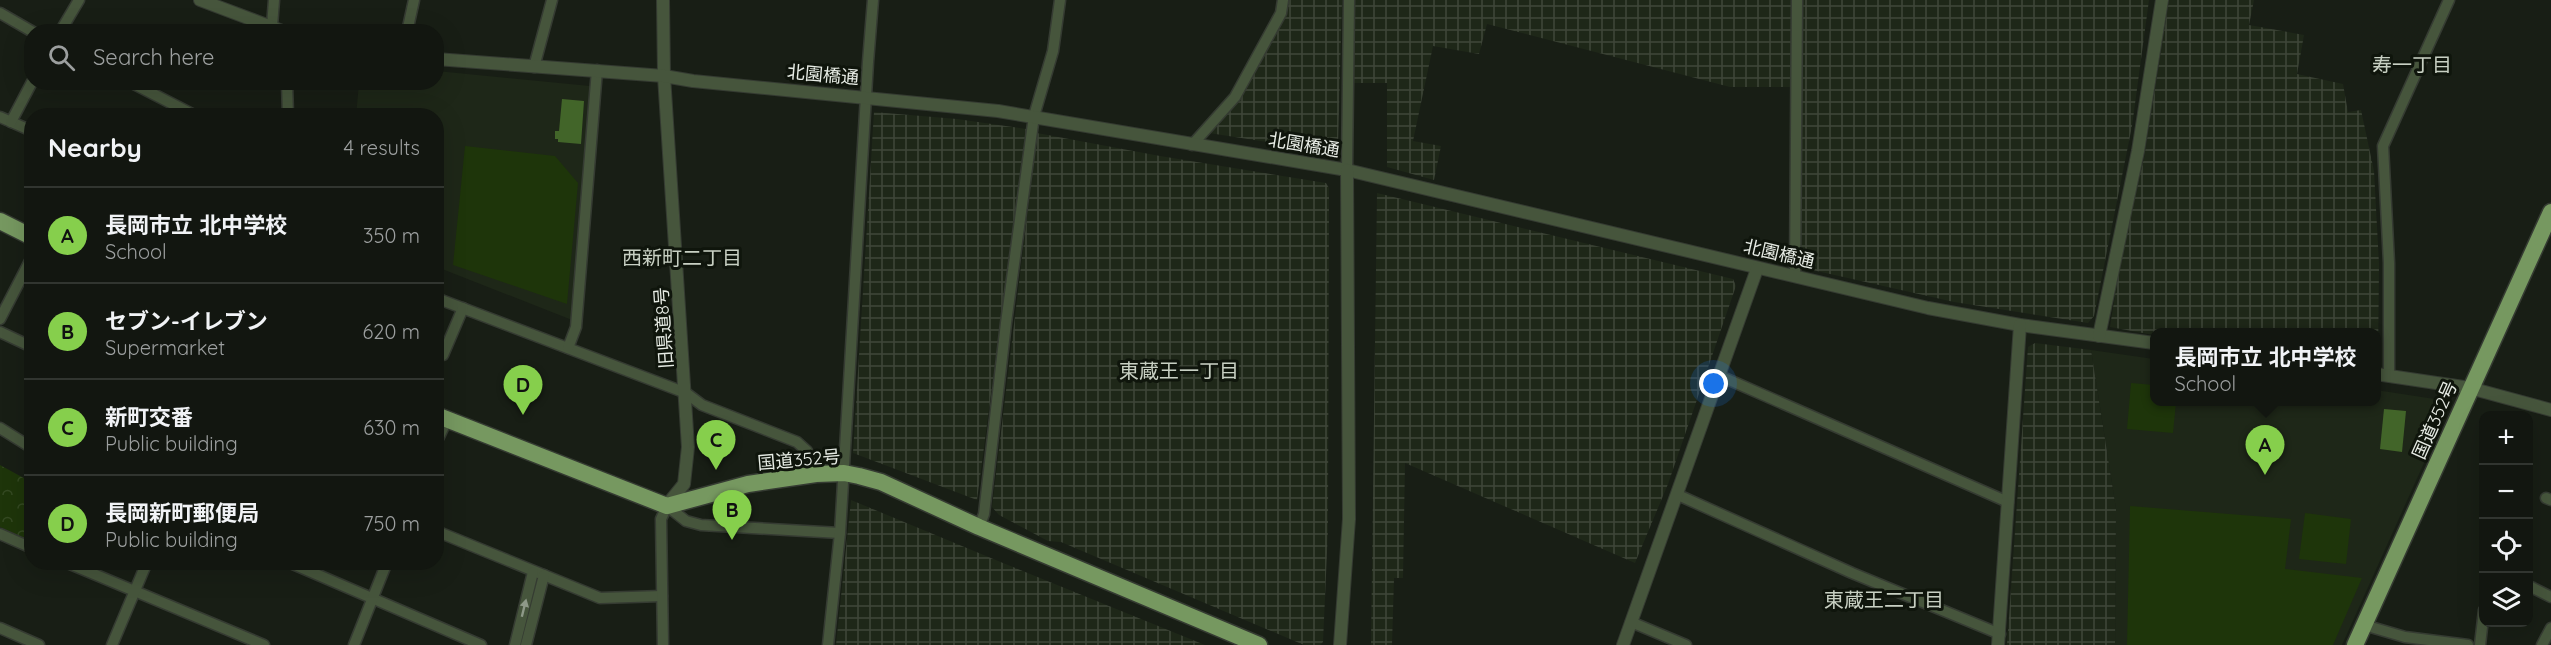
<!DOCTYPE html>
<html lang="en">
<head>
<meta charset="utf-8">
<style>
	:root { --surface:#121610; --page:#1b1f19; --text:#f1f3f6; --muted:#9c9f9f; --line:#313530; --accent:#86cf4c }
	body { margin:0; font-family:Quicksand,"Noto Sans JP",sans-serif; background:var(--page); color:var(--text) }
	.controls { position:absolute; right:18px; bottom:18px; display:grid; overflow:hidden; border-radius:12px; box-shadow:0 6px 24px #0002 }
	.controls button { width:54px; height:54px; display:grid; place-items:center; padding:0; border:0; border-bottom:2px solid var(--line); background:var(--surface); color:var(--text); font:30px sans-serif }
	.you { position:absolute; left:1714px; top:384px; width:21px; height:21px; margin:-15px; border:4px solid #fff; border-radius:50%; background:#1a73e8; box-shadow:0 0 0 9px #1a73e833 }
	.badge { display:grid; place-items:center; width:39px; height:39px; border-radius:50%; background:var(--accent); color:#111; font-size:20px; font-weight:700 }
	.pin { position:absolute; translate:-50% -50px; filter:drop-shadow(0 2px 3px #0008) }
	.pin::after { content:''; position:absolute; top:32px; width:21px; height:18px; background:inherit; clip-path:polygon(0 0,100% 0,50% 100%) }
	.popup { position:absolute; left:2150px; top:328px; width:231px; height:78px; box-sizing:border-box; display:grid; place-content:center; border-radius:12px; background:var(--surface); filter:drop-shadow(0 2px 4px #0005); font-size:20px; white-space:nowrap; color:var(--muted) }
	.popup b { font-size:22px; color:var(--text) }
	.popup::after { content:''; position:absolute; left:50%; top:100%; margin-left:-12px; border:12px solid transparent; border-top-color:var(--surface) }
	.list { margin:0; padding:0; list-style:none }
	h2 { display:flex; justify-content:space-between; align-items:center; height:78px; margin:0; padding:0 24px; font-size:26px }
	h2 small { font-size:20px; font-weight:400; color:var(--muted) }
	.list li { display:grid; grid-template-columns:39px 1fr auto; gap:18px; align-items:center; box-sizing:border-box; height:96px; padding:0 24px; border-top:2px solid var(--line) }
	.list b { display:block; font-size:22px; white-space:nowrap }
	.list p { margin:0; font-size:20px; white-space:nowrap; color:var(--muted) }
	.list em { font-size:20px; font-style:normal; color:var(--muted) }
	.icon { flex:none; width:33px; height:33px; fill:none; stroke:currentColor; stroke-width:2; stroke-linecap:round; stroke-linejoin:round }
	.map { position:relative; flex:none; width:2551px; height:645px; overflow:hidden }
	.search { position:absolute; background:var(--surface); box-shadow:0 6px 24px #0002; left:24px; top:24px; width:420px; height:66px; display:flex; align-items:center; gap:15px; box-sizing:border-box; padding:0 21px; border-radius:24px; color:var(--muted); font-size:22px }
	.panel { position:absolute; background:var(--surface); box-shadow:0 6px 24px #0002; left:24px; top:108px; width:420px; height:462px; border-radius:24px }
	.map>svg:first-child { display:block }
	.built { fill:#1e2718 }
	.industrial { fill:url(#industrial-grid) }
	.grass { fill:#1e350a }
	.park { fill:url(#park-crowns) }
	.water { fill:#426529 }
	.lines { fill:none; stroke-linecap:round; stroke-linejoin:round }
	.minor-casing { stroke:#353b32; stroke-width:13 }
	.tertiary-casing { stroke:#353b32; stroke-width:14 }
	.trunk-casing { stroke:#353b32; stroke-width:19 }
	.minor { stroke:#46553c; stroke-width:10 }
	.tertiary { stroke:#46553c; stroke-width:12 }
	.trunk { stroke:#769860; stroke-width:16 }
	.oneway { fill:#8e9988 }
	.labels { text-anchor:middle; stroke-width:6; stroke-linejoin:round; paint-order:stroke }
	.street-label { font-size:18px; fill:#e7ece5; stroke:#0f150c }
	.neighbourhood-label { font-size:20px; fill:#c8d0c3; stroke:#0f150c }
</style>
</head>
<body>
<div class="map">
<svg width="2551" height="645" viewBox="0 0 2551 645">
	<defs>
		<pattern id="industrial-grid" width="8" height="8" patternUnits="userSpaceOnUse" patternTransform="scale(1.5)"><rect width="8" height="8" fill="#1e2718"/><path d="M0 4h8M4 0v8" fill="none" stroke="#3f4639"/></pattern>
		<pattern id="park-crowns" width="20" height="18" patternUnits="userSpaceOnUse" patternTransform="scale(1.5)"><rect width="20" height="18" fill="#1e350a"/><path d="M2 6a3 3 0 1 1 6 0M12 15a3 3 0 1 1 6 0" fill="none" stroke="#344922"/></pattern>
	</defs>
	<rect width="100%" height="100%" fill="#181e15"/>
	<g class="built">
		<path d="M437 71 590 86 572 320 437 267 436 116H356L359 83 436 82Z"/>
		<path d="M2091 350 2154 359V402H2376V390L2441 400 2447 412 2342 645H2115L2116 509Z"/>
	</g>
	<g class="industrial">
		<path d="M1289 0H1342L1338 145 1325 151 1209 133 1237 103 1271 44 1286 15Z"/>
		<path d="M1355 0H2149L2132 126 2094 316 2088 323 1954 302 1808 269 1797 257 1800 87H1730L1487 24 1479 54 1433 46 1413 141 1441 146 1434 180 1387 167V83H1354Z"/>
		<path d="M2169 0H2254L2249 25 2304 35 2297 74 2343 84 2348 112 2361 110 2374 171 2379 264 2378 363 2376 362V332H2154V335L2110 327 2121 257 2144 158Z"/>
		<path d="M874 112 957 119 1026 129 977 500 853 453Z"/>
		<path d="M1037 133 1160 156 1326 183 1329 188 1328 530 1323 642 1320 645H1304L1061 542 1048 541 999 515 992 507Z"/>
		<path d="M1377 193 1733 279 1736 286 1668 484 1635 563 1405 463 1403 578H1394L1392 645H1371Z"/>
		<path d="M2035 343 2091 350 2116 509 2115 645H2007L2028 347Z"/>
		<path d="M851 500 1003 563 1205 645H836Z"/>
	</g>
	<g class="grass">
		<path d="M465 146 555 156 578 183 567 304 453 265Z"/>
		<path d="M2131 383 2154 385V402H2176L2173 433 2127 429Z"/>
		<path d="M2130 506 2291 519 2285 569 2362 578 2333 645H2127Z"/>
		<path d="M2305 513 2351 519 2346 564 2299 559Z"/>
	</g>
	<path class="park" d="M0 465 31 482V541L0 527Z"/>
	<g class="water">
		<path d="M562 99 584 101 581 144 558 142V139H555V131H559Z"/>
		<path d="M2384 409 2406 411 2402 452 2380 449Z"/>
	</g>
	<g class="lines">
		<g class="minor-casing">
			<g id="minor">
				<path d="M0 13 33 32"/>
				<path d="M272 26 274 0"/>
				<path d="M60 32 79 0"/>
				<path d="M407 32 414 0"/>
				<path d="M534 67 552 0"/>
				<path d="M130 82 196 116"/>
				<path d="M287 82 288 116"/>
				<path d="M0 117 32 131"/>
				<path d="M11 122 32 82"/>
				<path d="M1192 145 1235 97 1281 13 1283 0"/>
				<path d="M1347 170 1349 0"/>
				<path d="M1795 276 1797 0"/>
				<path d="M436 298 686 393 702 405 797 442 807 451 816 474"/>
				<path d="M0 319 32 257"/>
				<path d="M0 332 32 347"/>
				<path d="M568 348 576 327 597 70"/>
				<path d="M443 355 463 308"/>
				<path d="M1720 376 2008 502"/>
				<path d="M2389 376V263L2383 146 2449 0"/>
				<path d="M0 428 32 448"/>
				<path d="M436 443 447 420"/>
				<path d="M1678 495 1852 573 2000 634"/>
				<path d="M2546 498 2551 500"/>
				<path d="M979 527 984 514 1006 323 1034 116 1053 51 1060 0"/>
				<path d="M436 531 600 598 662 596"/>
				<path d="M0 534 32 548"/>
				<path d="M65 562 264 645"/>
				<path d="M288 562 481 645"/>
				<path d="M2531 587 2551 597"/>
				<path d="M1631 622 1686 645"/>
				<path d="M2364 625 2405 637 2468 645"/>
				<path d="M0 628 39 645"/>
				<path d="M112 645 147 562"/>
				<path d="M354 645 387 562"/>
				<path d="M515 645 533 572"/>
				<path d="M526 645 544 575"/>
				<path d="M663 645 661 519 667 506 686 521 701 525 840 533"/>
				<path d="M828 645 840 533 868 62 873 0"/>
				<path d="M2480 645 2484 610"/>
				<path d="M2542 645 2551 628"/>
			</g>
		</g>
		<g class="tertiary-casing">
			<g id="tertiary">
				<path d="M200 0 285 32"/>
				<path d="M663 0 664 76 688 447 684 484 667 505"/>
				<path d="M436 59 664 76 693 81 998 111 1347 170 1928 308 2020 325 2154 343"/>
				<path d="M2099 336 2138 151 2162 0"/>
				<path d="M2376 374 2470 388 2551 410"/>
				<path d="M1340 645 1349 519 1347 170"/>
				<path d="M1623 645 1757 269"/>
				<path d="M1998 645 2020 325"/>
			</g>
		</g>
		<g class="trunk-casing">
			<g id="trunk">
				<path d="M0 221 32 237"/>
				<path d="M436 415 667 506 748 484 816 474 844 473 859 476 881 482 979 527 1259 645"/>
				<path d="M2355 645 2551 212"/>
			</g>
		</g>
		<use href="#minor" class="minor"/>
		<use href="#tertiary" class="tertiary"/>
		<use href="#trunk" class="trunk"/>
	</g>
	<defs><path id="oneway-solid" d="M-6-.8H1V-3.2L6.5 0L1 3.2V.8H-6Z" transform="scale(1.5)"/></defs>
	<use class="oneway" href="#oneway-solid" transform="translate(524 608) rotate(-76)"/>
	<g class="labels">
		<g class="street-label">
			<text transform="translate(823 75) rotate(5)" y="6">北園橋通</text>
			<text transform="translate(1304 145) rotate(9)" y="6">北園橋通</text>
			<text transform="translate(1779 254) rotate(13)" y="6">北園橋通</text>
			<text transform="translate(664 328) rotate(-94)" y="6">旧県道8号</text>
			<text transform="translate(2435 420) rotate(-66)" y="6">国道352号</text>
			<text transform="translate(799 460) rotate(-5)" y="6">国道352号</text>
		</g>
		<g class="neighbourhood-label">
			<text x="2412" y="72">寿一丁目</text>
			<text x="682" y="265">西新町二丁目</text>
			<text x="1179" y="378">東蔵王一丁目</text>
			<text x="1884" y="607">東蔵王二丁目</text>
		</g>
	</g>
</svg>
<div class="controls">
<button>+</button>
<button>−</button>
<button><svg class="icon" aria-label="locate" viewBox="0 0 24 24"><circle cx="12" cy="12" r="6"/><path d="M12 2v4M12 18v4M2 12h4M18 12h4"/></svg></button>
<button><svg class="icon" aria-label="layers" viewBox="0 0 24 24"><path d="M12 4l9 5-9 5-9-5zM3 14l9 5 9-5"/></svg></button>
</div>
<div class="you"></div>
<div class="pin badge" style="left:2265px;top:475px">A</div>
<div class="popup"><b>長岡市立 北中学校</b>School</div>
<div class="pin badge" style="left:732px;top:540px">B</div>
<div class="pin badge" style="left:716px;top:470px">C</div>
<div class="pin badge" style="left:523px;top:415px">D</div>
<div class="search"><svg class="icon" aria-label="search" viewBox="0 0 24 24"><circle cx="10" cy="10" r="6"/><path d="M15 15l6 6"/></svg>Search here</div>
<section class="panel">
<h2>Nearby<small>4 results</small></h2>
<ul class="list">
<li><span class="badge">A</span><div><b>長岡市立 北中学校</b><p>School</p></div><em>350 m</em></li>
<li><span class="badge">B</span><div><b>セブン-イレブン</b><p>Supermarket</p></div><em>620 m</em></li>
<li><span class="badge">C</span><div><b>新町交番</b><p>Public building</p></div><em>630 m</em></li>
<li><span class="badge">D</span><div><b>長岡新町郵便局</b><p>Public building</p></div><em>750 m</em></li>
</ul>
</section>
</div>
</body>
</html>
